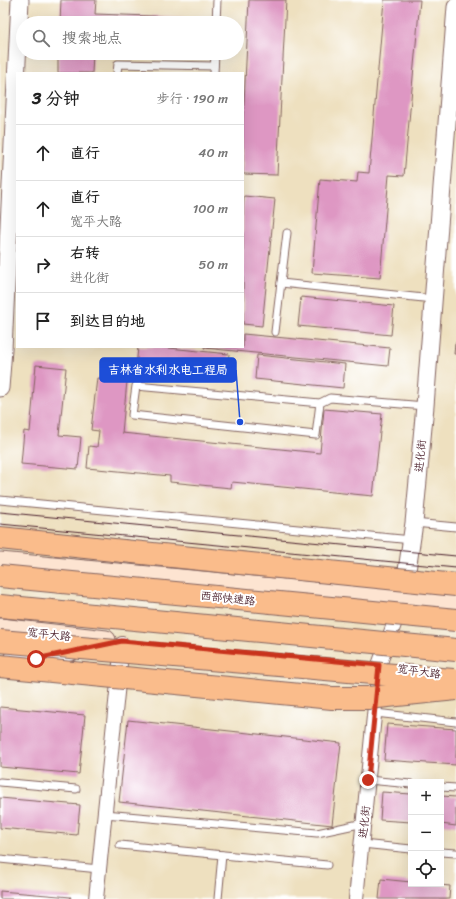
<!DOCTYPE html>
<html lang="zh">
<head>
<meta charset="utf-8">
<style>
	:root { --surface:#fff; --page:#f2f2f2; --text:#222; --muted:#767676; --line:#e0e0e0 }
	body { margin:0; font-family:Sriracha,"LXGW WenKai TC",sans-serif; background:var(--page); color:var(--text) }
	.controls { position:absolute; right:12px; bottom:12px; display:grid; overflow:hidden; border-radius:0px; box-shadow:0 4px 16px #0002 }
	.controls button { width:36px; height:36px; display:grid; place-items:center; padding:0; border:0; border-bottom:1px solid var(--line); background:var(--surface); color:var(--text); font:20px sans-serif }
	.stop { position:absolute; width:12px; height:12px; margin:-9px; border:3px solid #c8321e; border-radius:50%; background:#fff }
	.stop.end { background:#c8321e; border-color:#fff; box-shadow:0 1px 4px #0008 }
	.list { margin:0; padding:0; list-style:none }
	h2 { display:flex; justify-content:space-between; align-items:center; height:52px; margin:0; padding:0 16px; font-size:17px }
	h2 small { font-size:13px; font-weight:400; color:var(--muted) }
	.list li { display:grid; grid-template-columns:26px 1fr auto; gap:12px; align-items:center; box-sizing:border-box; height:56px; padding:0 16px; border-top:1px solid var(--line) }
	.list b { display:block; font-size:15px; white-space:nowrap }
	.list p { margin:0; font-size:13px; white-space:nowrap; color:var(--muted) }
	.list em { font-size:13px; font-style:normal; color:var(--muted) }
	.icon { flex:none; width:22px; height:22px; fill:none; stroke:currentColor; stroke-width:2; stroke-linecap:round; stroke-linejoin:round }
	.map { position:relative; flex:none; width:456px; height:899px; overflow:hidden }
	.search { position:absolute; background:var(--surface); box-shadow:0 4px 16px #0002; left:16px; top:16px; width:228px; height:44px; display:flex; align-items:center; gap:10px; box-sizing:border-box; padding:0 14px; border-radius:22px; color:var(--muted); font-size:15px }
	.panel { position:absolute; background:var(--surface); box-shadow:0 4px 16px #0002; left:16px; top:72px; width:228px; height:276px; border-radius:0px }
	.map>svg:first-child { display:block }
	.building { fill:#de97c3 }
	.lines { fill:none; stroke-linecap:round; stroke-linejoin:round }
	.service-casing { stroke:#83635f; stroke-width:9 }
	.minor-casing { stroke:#83635f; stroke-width:16 }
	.tertiary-casing { stroke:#83635f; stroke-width:19 }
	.secondary-casing { stroke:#83635f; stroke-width:21 }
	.trunk-casing { stroke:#83635f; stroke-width:24 }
	.service { stroke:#fff; stroke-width:7 }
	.minor { stroke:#fff; stroke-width:14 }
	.tertiary { stroke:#fff; stroke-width:17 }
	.secondary { stroke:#fde4d1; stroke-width:19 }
	.trunk { stroke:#fabc8b; stroke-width:22 }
	.tram { stroke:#4a1f2b; stroke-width:1 }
	.trunk-bridge-casing { stroke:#83635f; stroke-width:24; stroke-linecap:butt }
	.trunk-bridge { stroke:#fabc8b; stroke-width:22 }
	.route { stroke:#c8321e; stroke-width:5 }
	.labels { text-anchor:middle; stroke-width:4; stroke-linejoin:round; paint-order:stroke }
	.street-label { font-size:11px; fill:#4a1f2b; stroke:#fff }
	.leader { fill:none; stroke:#1d4ed8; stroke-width:1.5 }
	.callout-dot { fill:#1d4ed8; stroke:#fff; stroke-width:1.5 }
	.callout { fill:#1d4ed8; stroke:#1d4ed8; stroke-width:1.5 }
	.callout-label { font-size:12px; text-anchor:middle; font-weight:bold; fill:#fff }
</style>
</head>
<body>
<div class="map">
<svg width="456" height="899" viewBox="0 0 456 899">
	<rect width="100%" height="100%" fill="#fff"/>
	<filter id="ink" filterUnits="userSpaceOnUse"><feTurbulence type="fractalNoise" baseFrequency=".025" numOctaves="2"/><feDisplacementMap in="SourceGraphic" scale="8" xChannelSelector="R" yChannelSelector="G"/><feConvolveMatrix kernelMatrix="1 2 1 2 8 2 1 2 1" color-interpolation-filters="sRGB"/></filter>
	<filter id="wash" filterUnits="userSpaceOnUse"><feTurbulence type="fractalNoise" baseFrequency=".012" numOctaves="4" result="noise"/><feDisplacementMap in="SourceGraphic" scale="16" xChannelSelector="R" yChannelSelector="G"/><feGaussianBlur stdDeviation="0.9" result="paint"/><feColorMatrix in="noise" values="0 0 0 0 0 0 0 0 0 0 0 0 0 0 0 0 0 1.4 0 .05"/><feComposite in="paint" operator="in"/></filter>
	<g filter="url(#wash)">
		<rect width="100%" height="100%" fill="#eee0bf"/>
		<g id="blocks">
			<g class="building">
				<path d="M61 0H96L95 14 205 18 204 23H60Z"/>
				<path d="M249 0H286L277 175 243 174V124Z"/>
				<path d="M384 0H420L404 176 389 175 380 278 312 273 320 179 357 182 358 172 369 173Z"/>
				<path d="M58 53H93L92 73H58Z"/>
				<path d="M244 196 275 199 262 326 243 324V210Z"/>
				<path d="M301 297 394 306 391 335 298 326Z"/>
				<path d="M243 334 390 348 388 366 204 348V347H243Z"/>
				<path d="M455 343H456V354H454Z"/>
				<path d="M138 347H159L229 354 226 377 136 368Z"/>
				<path d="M257 355 345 364 343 388 255 379Z"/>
				<path d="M36 365 66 368 59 435 81 437 78 469 21 464 24 431 30 432Z"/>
				<path d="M97 378 127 381 122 433 320 453 324 409 382 414 373 496 232 482 231 488 170 482V476L87 468 89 446 97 447 99 431 91 430Z"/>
				<path d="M0 707 85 715 79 774 0 767Z"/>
				<path d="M128 720 341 743 332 825 119 802Z"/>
				<path d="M387 724 456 729V765L384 760Z"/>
				<path d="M382 792 411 794V822L380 820Z"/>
				<path d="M441 796 456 797V826L441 824Z"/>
				<path d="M0 798 80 805 77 835 0 828Z"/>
				<path d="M381 879 411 882V884H430L450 886 449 899H379Z"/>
				<path d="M0 891 71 897 70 899H0Z"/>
			</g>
		</g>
	</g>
	<g filter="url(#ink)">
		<use href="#blocks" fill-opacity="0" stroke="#83635f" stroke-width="1"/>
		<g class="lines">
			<g class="service-casing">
				<g id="service">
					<path d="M216 23 217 0"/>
					<path d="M117 73 118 64 214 66"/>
					<path d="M214 73 215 53"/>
					<path d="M281 283 433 299"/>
					<path d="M275 332 287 233"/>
					<path d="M320 403 316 435 132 415 136 386 320 403 330 398 425 406"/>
					<path d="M0 500 412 540"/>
					<path d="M414 523 456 527"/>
					<path d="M375 713 456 722"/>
					<path d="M368 780 411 784"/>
					<path d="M0 782 76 789"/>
					<path d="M441 787 456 788"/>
					<path d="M105 814 317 833 364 823"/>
					<path d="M362 844 411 849"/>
					<path d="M120 845 327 865"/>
					<path d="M441 852 456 853"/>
					<path d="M0 859 99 869"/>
					<path d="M218 899 222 855"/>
				</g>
			</g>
			<g class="minor-casing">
				<g id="minor">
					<path d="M96 899 122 644"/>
					<path d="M356 899 379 665 400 608"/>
				</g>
			</g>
			<g class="tertiary-casing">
				<g id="tertiary">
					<path d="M0 388 3 349 20 0"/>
					<path d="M404 591 414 523 425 406 456 7"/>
					<path d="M14 657 36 659 71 652"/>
				</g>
			</g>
			<g class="secondary-casing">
				<g id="secondary">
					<path d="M0 562 456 605"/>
					<path d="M0 628 106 640"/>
				</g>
			</g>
			<g class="trunk-casing">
				<path id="trunk" d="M0 538 123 551"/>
			</g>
			<use href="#service" class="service"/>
			<use href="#minor" class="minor"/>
			<use href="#tertiary" class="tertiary"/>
			<use href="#secondary" class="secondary"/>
			<use href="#trunk" class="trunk"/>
			<g class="tram">
				<path d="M0 512 456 556"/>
				<path d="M0 524 456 568"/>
			</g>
			<g class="trunk-bridge-casing">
				<g id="trunk-bridge">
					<path d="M123 551 456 585"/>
					<path d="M0 576 456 620"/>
					<path d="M0 606 456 650"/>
					<path d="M0 641 453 680"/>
					<path d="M0 666 332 698H368L456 689"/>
				</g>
			</g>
			<use href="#trunk-bridge" class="trunk-bridge"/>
		</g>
	</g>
	<g class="lines" filter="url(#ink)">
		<path class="route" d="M36 659 122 641 379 665 368 780"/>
	</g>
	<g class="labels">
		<g class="street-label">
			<text transform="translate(420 456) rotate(-85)" y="4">进化街</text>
			<text transform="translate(228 598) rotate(6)" y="4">西部快速路</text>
			<text transform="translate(49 634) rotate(6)" y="4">宽平大路</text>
			<text transform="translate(419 671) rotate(8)" y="4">宽平大路</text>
			<text transform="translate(364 822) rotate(-84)" y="4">进化街</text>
		</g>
	</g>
	<path class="leader" d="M240 422L236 370"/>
	<circle class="callout-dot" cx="240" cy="422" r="4"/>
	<rect class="callout" x="100" y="358" width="136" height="24" rx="4"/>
	<g class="callout-label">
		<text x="168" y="374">吉林省水利水电工程局</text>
	</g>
</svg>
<div class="controls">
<button>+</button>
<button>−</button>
<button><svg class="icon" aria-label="locate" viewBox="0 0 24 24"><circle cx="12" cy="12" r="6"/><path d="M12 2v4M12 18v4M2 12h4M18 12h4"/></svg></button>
</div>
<div class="stop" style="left:36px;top:659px"></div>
<div class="stop end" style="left:368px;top:780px"></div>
<div class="search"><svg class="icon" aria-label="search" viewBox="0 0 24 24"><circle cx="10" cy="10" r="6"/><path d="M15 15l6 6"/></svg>搜索地点</div>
<section class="panel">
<h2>3 分钟<small>步行 · 190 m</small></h2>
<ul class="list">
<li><svg class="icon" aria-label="ahead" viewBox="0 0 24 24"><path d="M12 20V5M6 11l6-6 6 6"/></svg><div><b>直行</b></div><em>40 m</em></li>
<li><svg class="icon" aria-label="ahead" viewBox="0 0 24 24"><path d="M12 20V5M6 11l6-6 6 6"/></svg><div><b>直行</b><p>宽平大路</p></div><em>100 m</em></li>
<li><svg class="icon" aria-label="right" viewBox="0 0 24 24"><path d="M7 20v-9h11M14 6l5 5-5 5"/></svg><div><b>右转</b><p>进化街</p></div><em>50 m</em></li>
<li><svg class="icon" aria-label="arrive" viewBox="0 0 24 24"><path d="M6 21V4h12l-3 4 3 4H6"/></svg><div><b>到达目的地</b></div></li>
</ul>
</section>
</div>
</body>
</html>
